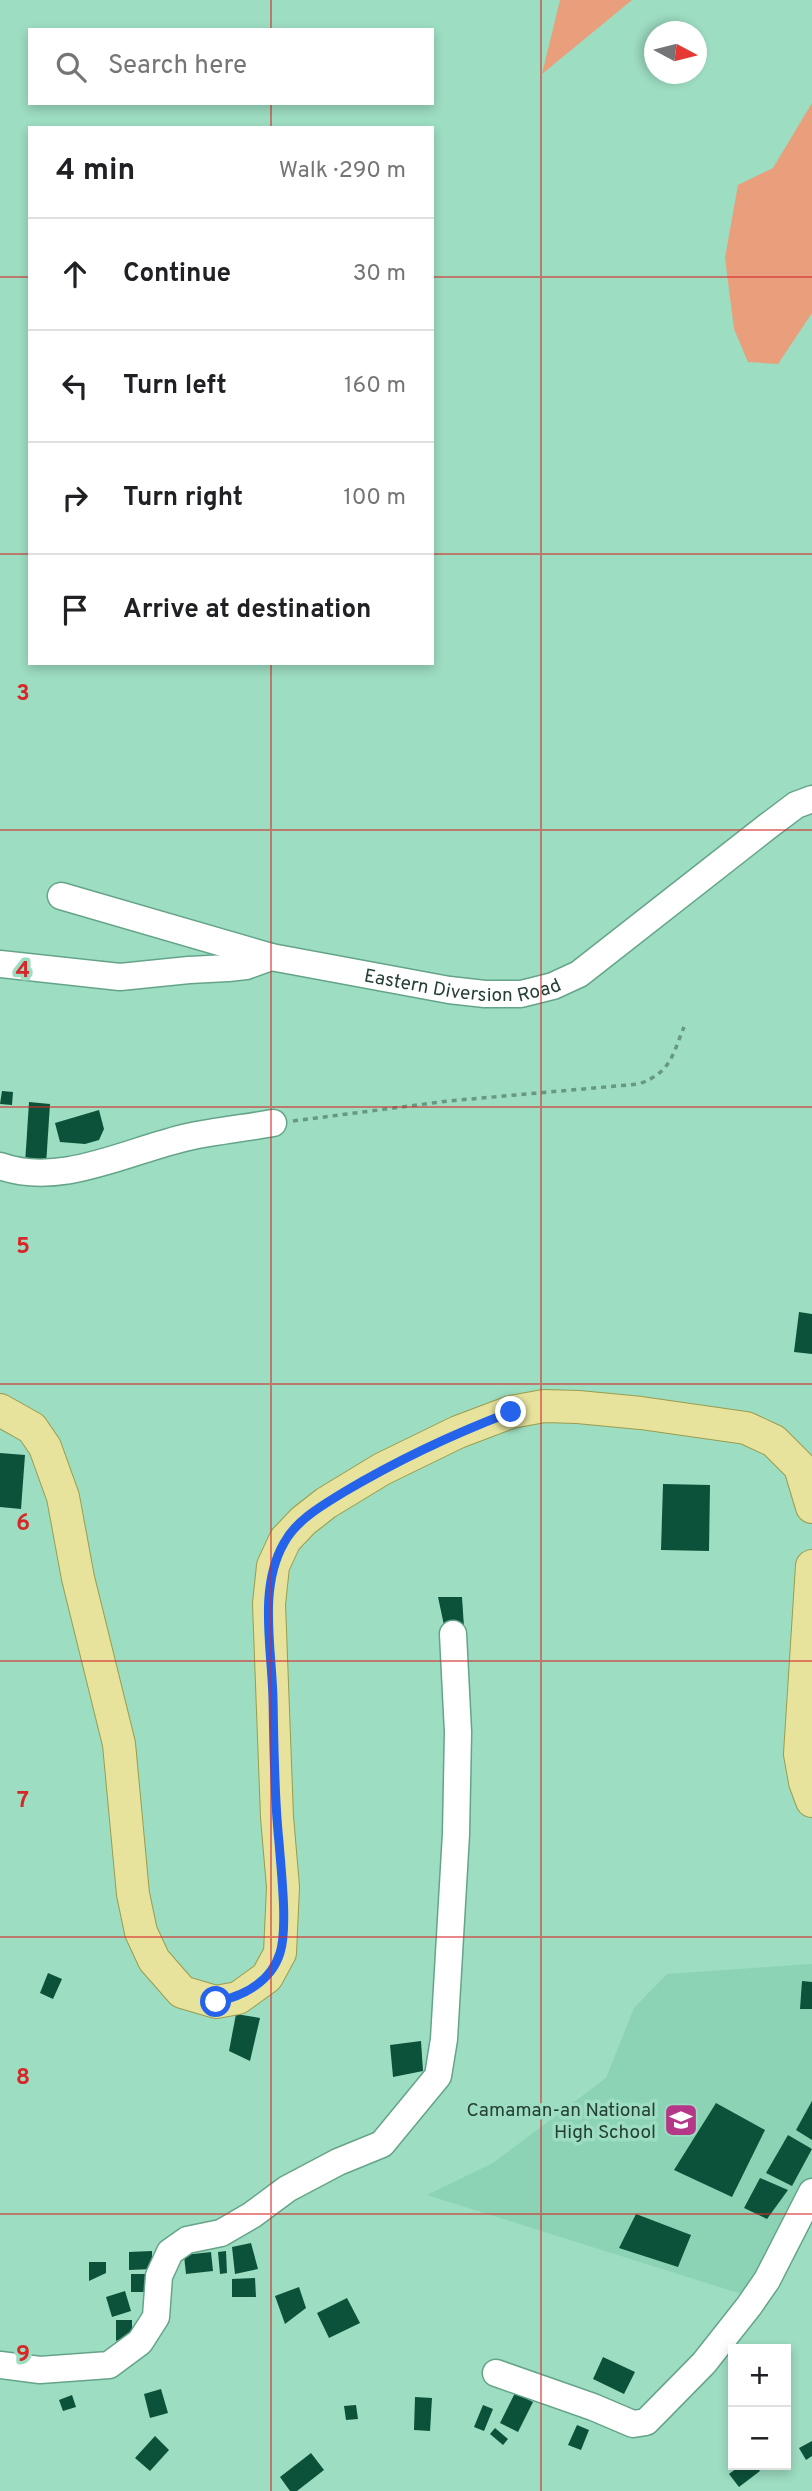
<!DOCTYPE html>
<html lang="en">
<head>
<meta charset="utf-8">
<style>
	:root { --surface:#fff; --page:#f2f2f2; --text:#202124; --muted:#757577; --line:#e0e0e0 }
	body { margin:0; font-family:Overpass,sans-serif; background:var(--page); color:var(--text) }
	.controls { position:absolute; right:21px; bottom:21px; display:grid; overflow:hidden; border-radius:0px; box-shadow:0 4px 10px #0003 }
	.controls button { width:63px; height:63px; display:grid; place-items:center; padding:0; border:0; border-bottom:2px solid var(--line); background:var(--surface); color:var(--text); font:35px sans-serif }
	.compass { position:absolute; left:644px; top:21px; width:63px; height:63px; border-radius:50%; background:var(--surface); box-shadow:0 4px 10px #0003; rotate:97deg }
	.stop { position:absolute; width:21px; height:21px; margin:-16px; border:5px solid #2563eb; border-radius:50%; background:#fff }
	.stop.end { background:#2563eb; border-color:#fff; box-shadow:0 2px 7px #0008 }
	.list { margin:0; padding:0; list-style:none }
	h2 { display:flex; justify-content:space-between; align-items:center; height:91px; margin:0; padding:0 28px; font-size:30px }
	h2 small { font-size:23px; font-weight:400; color:var(--muted) }
	.list li { display:grid; grid-template-columns:46px 1fr auto; gap:21px; align-items:center; box-sizing:border-box; height:112px; padding:0 28px; border-top:2px solid var(--line) }
	.list b { display:block; font-size:26px; white-space:nowrap }
	.list em { font-size:23px; font-style:normal; color:var(--muted) }
	.icon { flex:none; width:38px; height:38px; fill:none; stroke:currentColor; stroke-width:2; stroke-linecap:round; stroke-linejoin:round }
	.map { position:relative; flex:none; width:812px; height:2491px; overflow:hidden }
	.search { position:absolute; background:var(--surface); box-shadow:0 4px 10px #0003; left:28px; top:28px; width:406px; height:77px; display:flex; align-items:center; gap:18px; box-sizing:border-box; padding:0 24px; border-radius:0px; color:var(--muted); font-size:26px }
	.panel { position:absolute; background:var(--surface); box-shadow:0 4px 10px #0003; left:28px; top:126px; width:406px; height:539px; border-radius:0px }
	.map>svg:first-child { display:block }
	.built { fill:#8bd3b4 }
	.green { fill:#e99e7c }
	.building { fill:#0c523b }
	.lines { fill:none; stroke-linecap:round; stroke-linejoin:round }
	.minor-casing { stroke:#65a489; stroke-width:29 }
	.major-casing { stroke:#999d4e; stroke-width:34 }
	.path { stroke:#689783; stroke-width:3.5; stroke-dasharray:5 5; stroke-linecap:butt }
	.minor { stroke:#fff; stroke-width:26 }
	.major { stroke:#e7e39d; stroke-width:32 }
	.route { stroke:#2563eb; stroke-width:9 }
	.grid { fill:none; stroke:#d62828; stroke-width:2; stroke-opacity:0.55 }
	.labels { text-anchor:middle; stroke-width:7; stroke-linejoin:round; paint-order:stroke }
	.street-label { font-size:19px; fill:#253f34; stroke:#9dddc1 }
	.poi-label { font-size:19px; fill:#253f34; stroke:#9dddc1; text-anchor:end }
	.grid-label { font-size:23px; text-anchor:middle; font-weight:bold; fill:#d62828; stroke:#9dddc1; stroke-width:7; stroke-linejoin:round; paint-order:stroke }
</style>
</head>
<body>
<div class="map">
<svg width="812" height="2491" viewBox="0 0 812 2491">
	<rect width="100%" height="100%" fill="#9dddc1"/>
	<path class="built" d="M812 1964V2180L748 2296 427 2195 493 2163 606 2078 634 2008 667 1974Z"/>
	<g class="green">
		<path d="M560 0H632L542 74Z"/>
		<path d="M812 103V313L778 364 748 362 734 329 725 258 738 185 773 168Z"/>
	</g>
	<g class="building">
		<path d="M2 1091 13 1092 12 1105 0 1104Z"/>
		<path d="M29 1102 50 1104 46 1165 25 1164Z"/>
		<path d="M99 1110 104 1129 99 1140 85 1144 60 1142 55 1123Z"/>
		<path d="M799 1312 812 1314V1354L794 1352Z"/>
		<path d="M0 1453 25 1455 21 1509 0 1507Z"/>
		<path d="M663 1484 710 1485 709 1551 661 1550Z"/>
		<path d="M438 1597H462L464 1627 445 1630Z"/>
		<path d="M48 1973 62 1979 53 1999 40 1993Z"/>
		<path d="M802 1981 812 1982V2009H800Z"/>
		<path d="M236 2014 260 2018 250 2061 229 2051Z"/>
		<path d="M421 2041 423 2071 393 2077 390 2045Z"/>
		<path d="M812 2101V2140L796 2130Z"/>
		<path d="M716 2103 765 2130 732 2197 674 2170Z"/>
		<path d="M788 2135 812 2149 792 2186 766 2173Z"/>
		<path d="M760 2178 788 2190 767 2219 744 2208Z"/>
		<path d="M636 2214 691 2235 678 2267 619 2248Z"/>
		<path d="M251 2243 258 2269 235 2274 232 2247Z"/>
		<path d="M152 2251V2269L129 2270V2252Z"/>
		<path d="M226 2251 227 2273 220 2274 218 2252Z"/>
		<path d="M211 2252 213 2271 186 2274 184 2255Z"/>
		<path d="M89 2262H106V2273L89 2281Z"/>
		<path d="M131 2274H154L155 2292H131Z"/>
		<path d="M255 2278 256 2297H232V2279Z"/>
		<path d="M299 2287 306 2308 285 2324 275 2296Z"/>
		<path d="M125 2291 131 2311 112 2317 106 2297Z"/>
		<path d="M347 2298 360 2323 329 2338 317 2313Z"/>
		<path d="M116 2320H132V2335L116 2341Z"/>
		<path d="M603 2357 635 2372 624 2394 593 2379Z"/>
		<path d="M161 2389 168 2413 150 2418 144 2394Z"/>
		<path d="M515 2393 533 2402 518 2432 500 2423Z"/>
		<path d="M72 2395 76 2407 63 2411 59 2400Z"/>
		<path d="M415 2397 432 2398 430 2431 414 2430Z"/>
		<path d="M356 2405 358 2419 346 2420 344 2406Z"/>
		<path d="M483 2405 493 2409 484 2431 474 2427Z"/>
		<path d="M577 2425 589 2430 581 2450 568 2445Z"/>
		<path d="M495 2428 508 2439 503 2445 490 2434Z"/>
		<path d="M155 2436 169 2450 150 2471 135 2458Z"/>
		<path d="M812 2441V2456L806 2460 799 2448Z"/>
		<path d="M311 2453 324 2470 297 2491H290L280 2477Z"/>
		<path d="M741 2465H755L760 2471 739 2487 729 2474Z"/>
	</g>
	<g class="lines">
		<g class="minor-casing">
			<g id="minor">
				<path id="s1" d="M61 896 271 957 449 990 485 994H521L553 986 579 974 768 826 796 805 812 799"/>
				<path d="M0 964 120 977 189 970 228 968 246 966 271 957"/>
				<path d="M0 1166C61 1188 129 1150 188 1137 216 1131 245 1128 273 1123"/>
				<path d="M0 2365 40 2370 109 2365 140 2342 156 2317 159 2276 170 2252 187 2240 221 2233 252 2215 287 2189 338 2162 382 2144 438 2076 444 2039 456 1834 458 1732 453 1634"/>
				<path d="M496 2373 593 2407 633 2424 646 2422 704 2363 749 2306 767 2280 812 2192"/>
			</g>
		</g>
		<g class="major-casing">
			<g id="major">
				<path d="M0 1410 32 1428 45 1447 63 1497 78 1578 119 1744 133 1894 141 1932 154 1960 182 1992 216 2002 238 1998 256 1985 267 1977 280 1953 283 1887 277 1817 269 1604 273 1566 285 1540 303 1521 326 1503 382 1469 458 1432 511 1412 544 1406 578 1407 641 1413 746 1428 774 1441 800 1467 812 1507"/>
				<path d="M812 1566 800 1754 805 1782 812 1801"/>
			</g>
		</g>
		<path class="path" d="M293 1121 448 1101 639 1084C671 1072 672 1056 684 1027"/>
		<use href="#minor" class="minor"/>
		<use href="#major" class="major"/>
	</g>
	<g class="lines">
		<path class="route" d="M216 2002C243 1996 271 1982 280 1953 288 1928 281 1870 279 1842 274 1795 274 1747 273 1699 272 1649 258 1588 284 1543 296 1520 323 1505 344 1492 398 1460 453 1434 511 1412"/>
	</g>
	<path class="grid" d="M271 0V30M541 0V2491M271 103V128M0 277H30M432 277H812M0 554H30M432 554H812M271 663V2491M0 830H812M0 1107H812M0 1384H812M0 1661H812M0 1937H812M0 2214H812"/>
	<defs>
		<g id="school-square" transform="scale(1.75)"><rect x="-9" y="-9" width="18" height="18" rx="4" fill="#b53888" stroke="#9dddc1"/><path d="M0-5L7-2L0 1L-7-2ZM-4 1L0 2.5L4 1V4Q0 6-4 4Z" fill="#fff"/></g>
	</defs>
	<g fill-rule="evenodd">
		<use href="#school-square" x="681" y="2120"/>
	</g>
	<g class="labels">
		<g class="street-label">
			<text dy="7" stroke="none"><textPath href="#s1" startOffset="413">Eastern Diversion Road</textPath></text>
		</g>
		<g class="poi-label">
			<text x="656" y="2116">Camaman-an National<tspan x="656" dy="22">High School</tspan></text>
		</g>
	</g>
	<g class="grid-label">
		<text x="23" y="700">3</text>
		<text x="23" y="977">4</text>
		<text x="23" y="1253">5</text>
		<text x="23" y="1530">6</text>
		<text x="23" y="1807">7</text>
		<text x="23" y="2084">8</text>
		<text x="23" y="2361">9</text>
	</g>
</svg>
<div class="controls">
<button>+</button>
<button>−</button>
</div>
<svg class="compass" viewBox="-18 -18 36 36"><path d="M0-13l5 13h-10z" fill="#e53935"/><path d="M0 13l5-13h-10z" fill="#757577"/></svg>
<div class="stop" style="left:216px;top:2002px"></div>
<div class="stop end" style="left:511px;top:1412px"></div>
<div class="search"><svg class="icon" aria-label="search" viewBox="0 0 24 24"><circle cx="10" cy="10" r="6"/><path d="M15 15l6 6"/></svg>Search here</div>
<section class="panel">
<h2>4 min<small>Walk · 290 m</small></h2>
<ul class="list">
<li><svg class="icon" aria-label="ahead" viewBox="0 0 24 24"><path d="M12 20V5M6 11l6-6 6 6"/></svg><div><b>Continue</b></div><em>30 m</em></li>
<li><svg class="icon" aria-label="left" viewBox="0 0 24 24"><path d="M17 20v-9H6M10 6l-5 5 5 5"/></svg><div><b>Turn left</b></div><em>160 m</em></li>
<li><svg class="icon" aria-label="right" viewBox="0 0 24 24"><path d="M7 20v-9h11M14 6l5 5-5 5"/></svg><div><b>Turn right</b></div><em>100 m</em></li>
<li><svg class="icon" aria-label="arrive" viewBox="0 0 24 24"><path d="M6 21V4h12l-3 4 3 4H6"/></svg><div><b>Arrive at destination</b></div></li>
</ul>
</section>
</div>
</body>
</html>
